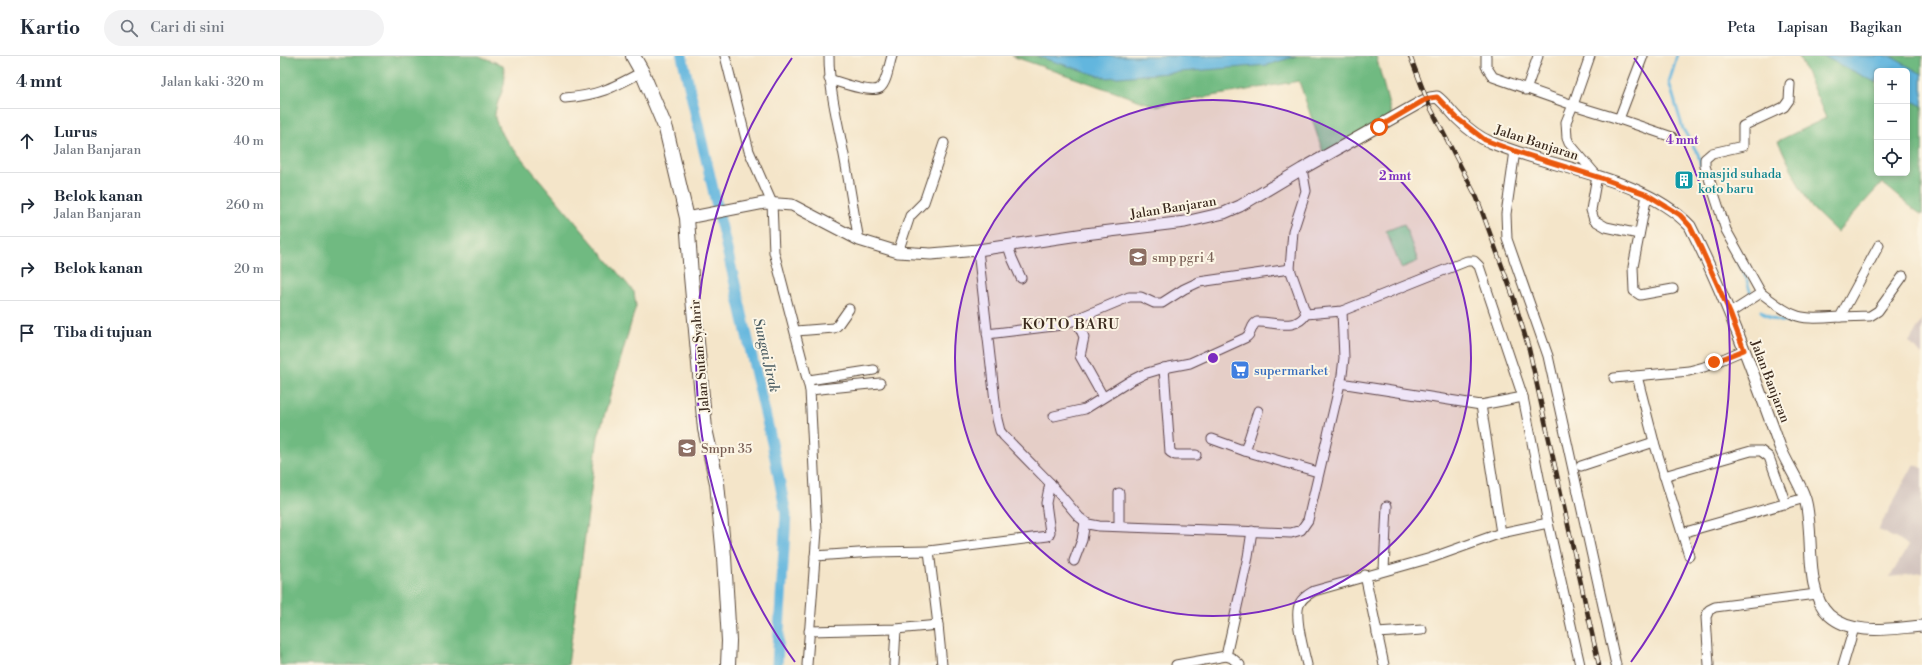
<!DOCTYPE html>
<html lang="id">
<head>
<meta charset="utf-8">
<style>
	:root { --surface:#fff; --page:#f2f2f3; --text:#1f2937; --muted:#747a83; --line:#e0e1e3 }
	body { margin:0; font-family:"Libre Bodoni",serif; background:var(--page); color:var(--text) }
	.controls { position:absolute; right:12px; top:12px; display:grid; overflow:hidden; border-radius:6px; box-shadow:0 2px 6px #0003 }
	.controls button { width:36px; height:36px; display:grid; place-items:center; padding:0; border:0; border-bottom:1px solid var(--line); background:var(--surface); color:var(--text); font:20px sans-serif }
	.stop { position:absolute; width:12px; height:12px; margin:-9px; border:3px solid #ea580c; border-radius:50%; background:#fff }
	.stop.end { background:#ea580c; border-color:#fff; box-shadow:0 1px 4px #0008 }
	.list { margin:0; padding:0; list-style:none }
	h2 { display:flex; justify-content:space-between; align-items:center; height:52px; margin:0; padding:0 16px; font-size:17px }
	h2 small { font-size:13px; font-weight:400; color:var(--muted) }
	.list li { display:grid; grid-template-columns:26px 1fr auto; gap:12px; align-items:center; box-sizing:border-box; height:64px; padding:0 16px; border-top:1px solid var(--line) }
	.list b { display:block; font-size:15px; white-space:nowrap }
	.list p { margin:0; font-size:13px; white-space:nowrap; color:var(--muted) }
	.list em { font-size:13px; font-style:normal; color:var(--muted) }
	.icon { flex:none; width:22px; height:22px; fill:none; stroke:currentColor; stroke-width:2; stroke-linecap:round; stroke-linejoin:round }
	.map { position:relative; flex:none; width:1642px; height:609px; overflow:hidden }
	header { display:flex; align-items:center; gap:24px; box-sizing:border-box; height:56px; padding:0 20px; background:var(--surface); border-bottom:1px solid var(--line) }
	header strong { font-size:19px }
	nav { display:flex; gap:22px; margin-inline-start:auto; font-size:14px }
	.search { width:280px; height:36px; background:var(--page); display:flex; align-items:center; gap:10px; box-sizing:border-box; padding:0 14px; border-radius:22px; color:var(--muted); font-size:15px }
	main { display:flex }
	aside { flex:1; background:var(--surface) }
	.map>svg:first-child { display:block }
	.industrial { fill:#cfc0bb }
	.green { fill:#8ada99; stroke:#62825c }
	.forest { fill:#6fba81; stroke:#557250; fill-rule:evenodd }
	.water { fill:#62b6de; stroke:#4e707e }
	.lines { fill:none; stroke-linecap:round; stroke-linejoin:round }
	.stream { stroke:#62b6de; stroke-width:3 }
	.canal { stroke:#62b6de; stroke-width:11 }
	.minor-casing { stroke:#574638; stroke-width:11 }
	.tertiary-casing { stroke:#574638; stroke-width:13 }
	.primary-casing { stroke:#574638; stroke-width:16 }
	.minor { stroke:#fff; stroke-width:9 }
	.tertiary { stroke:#fff; stroke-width:11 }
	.primary { stroke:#fff; stroke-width:14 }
	.rail-casing { stroke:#3b2a1e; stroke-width:4.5 }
	.rail { stroke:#fcf5e5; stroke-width:3; stroke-dasharray:9; stroke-linecap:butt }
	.route { stroke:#ea580c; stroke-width:5 }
	.ring { fill:none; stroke:#7b2cbf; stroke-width:2 }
	.labels { text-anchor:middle; stroke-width:4; stroke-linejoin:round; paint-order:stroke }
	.street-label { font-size:13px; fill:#3b2a1e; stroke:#fcf5e5 }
	.culture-label { font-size:13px; fill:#0d838f; stroke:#fcf5e5; text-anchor:start }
	.education-label { font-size:13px; fill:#785e54; stroke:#fcf5e5; text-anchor:start }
	.shop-label { font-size:13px; fill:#366cbe; stroke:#fcf5e5; text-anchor:start }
	.water-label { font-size:14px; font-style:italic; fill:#495b61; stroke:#fcf5e5 }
	.quarter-label { font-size:15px; letter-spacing:1px; fill:#3b2a1e; stroke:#fcf5e5 }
	.centre { fill:#7b2cbf; stroke:#fcf5e5; stroke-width:2 }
	.ring-label { font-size:12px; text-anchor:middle; font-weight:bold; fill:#7b2cbf; stroke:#fcf5e5; stroke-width:4; stroke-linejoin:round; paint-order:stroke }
</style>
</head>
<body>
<header>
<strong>Kartio</strong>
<div class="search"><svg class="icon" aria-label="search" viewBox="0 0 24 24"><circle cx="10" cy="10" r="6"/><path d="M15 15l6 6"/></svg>Cari di sini</div>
<nav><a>Peta</a><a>Lapisan</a><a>Bagikan</a></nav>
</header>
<main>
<aside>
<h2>4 mnt<small>Jalan kaki · 320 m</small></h2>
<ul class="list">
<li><svg class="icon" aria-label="ahead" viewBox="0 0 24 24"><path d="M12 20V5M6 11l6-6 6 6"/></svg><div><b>Lurus</b><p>Jalan Banjaran</p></div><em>40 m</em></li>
<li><svg class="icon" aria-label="right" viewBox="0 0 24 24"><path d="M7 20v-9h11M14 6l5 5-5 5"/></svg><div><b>Belok kanan</b><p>Jalan Banjaran</p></div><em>260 m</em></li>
<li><svg class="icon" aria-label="right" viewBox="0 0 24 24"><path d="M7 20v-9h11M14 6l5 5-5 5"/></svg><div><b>Belok kanan</b></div><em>20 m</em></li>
<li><svg class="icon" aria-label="arrive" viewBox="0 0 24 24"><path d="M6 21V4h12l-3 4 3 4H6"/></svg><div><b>Tiba di tujuan</b></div></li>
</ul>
</aside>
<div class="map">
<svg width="1642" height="609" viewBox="0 0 1642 609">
	<rect width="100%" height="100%" fill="#fcf5e5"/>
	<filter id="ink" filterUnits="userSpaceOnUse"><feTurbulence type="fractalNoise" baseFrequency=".025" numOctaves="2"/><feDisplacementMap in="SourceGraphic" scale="8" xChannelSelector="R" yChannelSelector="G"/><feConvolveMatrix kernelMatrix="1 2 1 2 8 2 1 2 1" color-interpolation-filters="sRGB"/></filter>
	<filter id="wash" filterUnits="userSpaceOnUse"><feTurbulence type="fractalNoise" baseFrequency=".012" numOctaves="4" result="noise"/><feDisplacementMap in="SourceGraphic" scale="16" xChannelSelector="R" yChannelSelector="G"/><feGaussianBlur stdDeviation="0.9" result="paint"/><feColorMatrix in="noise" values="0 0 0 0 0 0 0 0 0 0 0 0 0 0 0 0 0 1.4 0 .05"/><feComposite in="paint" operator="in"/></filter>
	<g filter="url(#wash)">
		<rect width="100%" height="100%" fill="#f4e5c9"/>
		<g class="industrial">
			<path d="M1642 264V299L1629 286Z"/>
			<path d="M1634 408 1642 412V517L1610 521 1629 489 1598 474Z"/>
		</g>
		<path class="green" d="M1124 168 1138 205 1121 212 1106 175Z"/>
		<g class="forest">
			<path d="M0 0H199L223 9C229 31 218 38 215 58 214 64 220 73 222 79L354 236 356 250 318 381 288 609H0Z"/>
			<path d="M732 0H1096L1112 61 1044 99 1019 25 875 50Z"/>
			<path d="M1519 0H1642V159C1628 150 1616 137 1602 127L1557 176 1532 152 1520 131 1498 85 1546 62ZM1597 15H1627V117H1597Z"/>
		</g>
		<g class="water">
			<path d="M756 0H1016L988 9 826 22Z"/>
			<path d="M1543 0H1610L1642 18V50L1627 42V15H1597V27Z"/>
		</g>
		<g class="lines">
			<g class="stream">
				<path d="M1397 0 1389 26 1403 73 1418 98 1421 110"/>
				<path d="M1445 179 1466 222"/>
				<path d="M1467 225 1471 238"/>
				<path d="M1481 255C1496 267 1502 266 1520 266"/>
			</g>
			<path class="canal" d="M402 0 492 387 506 458 497 609"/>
		</g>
	</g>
	<g filter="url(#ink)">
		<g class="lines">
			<g class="minor-casing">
				<g id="minor">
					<path d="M445 0 469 95 492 147 494 196 530 334 537 475 527 609"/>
					<path d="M549 0C549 33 557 62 563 94 569 124 573 154 579 184"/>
					<path d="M1206 0V10L1213 21 1293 49 1310 0"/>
					<path d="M549 23C559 26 592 38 600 32 607 27 609 8 612 0"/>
					<path d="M1246 34 1258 0"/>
					<path d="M285 42C320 39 332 32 362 16"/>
					<path d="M1339 63 1392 81"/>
					<path d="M1235 95 1226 158 1227 183 1268 300 1336 609"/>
					<path d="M1022 113 1026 135 1013 175 1010 213 1026 258 1062 255 1187 205H1194L1199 210 1243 341 1268 467 1300 609"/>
					<path d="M1367 139 1353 211 1354 235 1360 239 1393 233"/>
					<path d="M1359 178 1326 171 1314 164 1311 154 1317 120 1289 87 1287 82 1286 66 1293 49 1339 63 1363 0"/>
					<path d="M728 190 732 202 741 222"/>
					<path d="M698 194 717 363 720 375 724 380 770 427 799 461 808 468 819 470 1011 477 1021 474 1028 464 1062 319 1064 302 1062 255"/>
					<path d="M618 196 630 160 644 146 664 87"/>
					<path d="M1481 237 1446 174 1425 110V103L1432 97 1463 90V70L1504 51 1509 44 1510 28"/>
					<path d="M1450 257 1481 237C1516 263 1516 264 1560 261L1599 189"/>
					<path d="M1560 261 1590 260 1598 255 1623 220"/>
					<path d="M796 263 804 281 800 300 823 341"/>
					<path d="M516 275 554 272 557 270 569 253"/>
					<path d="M707 278 782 269 849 241H861L874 247H882L904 233 919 226 1010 213"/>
					<path d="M1357 320 1374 386 1402 477 1525 442"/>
					<path d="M1334 322 1409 315 1424 311 1464 294"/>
					<path d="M529 324 594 314"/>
					<path d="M1060 327 1201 349 1243 341"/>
					<path d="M530 334 600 327"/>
					<path d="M1201 349 1221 477"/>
					<path d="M774 360 805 353 850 325 864 318 884 312"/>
					<path d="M932 383 965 395 1038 416"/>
					<path d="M965 395 978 355"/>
					<path d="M916 399H895L890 396 884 312 910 307 965 282C973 278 970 269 977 266 994 265 1015 276 1026 258"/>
					<path d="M1301 410 1374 386"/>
					<path d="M1384 420 1471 395H1481L1489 401 1506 448"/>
					<path d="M839 437V470"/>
					<path d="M1402 477 1409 500"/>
					<path d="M649 495 768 480 770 476 766 447 770 427"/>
					<path d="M535 500 593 496 649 495 658 569"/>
					<path d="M794 505 802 484 805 466"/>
					<path d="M1104 514 1107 450"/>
					<path d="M1085 519 1104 609"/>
					<path d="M529 575 616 573 658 569 662 609"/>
					<path d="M1097 577 1142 574"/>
					<path d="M946 600 968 501 972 475"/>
					<path d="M614 609 616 573"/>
					<path d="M896 609 946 600 952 602 960 609"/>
					<path d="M1027 609C1024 595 1013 559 1020 547 1023 541 1029 538 1034 535L1151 502 1221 477 1268 467"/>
					<path d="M1429 609 1426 561 1429 554 1435 551 1536 538"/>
					<path d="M1563 609 1574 572"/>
				</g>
			</g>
			<g class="tertiary-casing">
				<path id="tertiary" d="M407 162 484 147 512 149 579 184 618 196 651 198 698 194 805 178 905 166 944 157 960 150 1022 113 1143 45 1150 42 1157 41C1165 47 1171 56 1178 63 1187 72 1198 81 1210 86 1271 113 1363 120 1410 170 1446 241 1473 316 1500 391 1507 409 1519 424 1525 443 1535 476 1523 535 1549 559 1573 581 1613 572 1642 570"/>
			</g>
			<g class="primary-casing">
				<path id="primary" d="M353 0 362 16 386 73 407 162 411 220 425 373 437 427 444 501 449 585 448 609"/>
			</g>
			<use href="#minor" class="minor"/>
			<use href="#tertiary" class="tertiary"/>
			<use href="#primary" class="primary"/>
			<g class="rail-casing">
				<path id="rail" d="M1130 0 1149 49 1197 142 1233 240 1249 293 1319 609"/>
			</g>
			<use href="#rail" class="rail"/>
		</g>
	</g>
	<g class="lines" filter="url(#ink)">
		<path class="route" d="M1099 71 1143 45 1150 42 1157 41 1178 63 1205 84 1235 95 1321 122 1368 139 1400 159 1410 170 1421 192 1450 257 1464 294 1434 306"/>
	</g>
	<circle cx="933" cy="302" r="258" fill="#7b2cbf" fill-opacity=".12"/>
	<g class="ring">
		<circle cx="933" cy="302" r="258"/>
		<path d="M515 606A517 517 0 0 1 512 2M1354 2A517 517 0 0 1 1351 606"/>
	</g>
	<defs>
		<g id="building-square" transform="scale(1)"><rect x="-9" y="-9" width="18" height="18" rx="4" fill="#0f9aa8" stroke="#fcf5e5"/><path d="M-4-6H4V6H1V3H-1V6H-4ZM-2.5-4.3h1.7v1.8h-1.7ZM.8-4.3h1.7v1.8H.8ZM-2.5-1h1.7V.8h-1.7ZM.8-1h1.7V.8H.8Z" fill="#fff"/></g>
		<g id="school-square" transform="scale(1)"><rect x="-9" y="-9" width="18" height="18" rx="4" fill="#8d6e63" stroke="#fcf5e5"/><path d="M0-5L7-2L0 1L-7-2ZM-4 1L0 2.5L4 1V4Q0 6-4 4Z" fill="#fff"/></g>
		<g id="supermarket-square" transform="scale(1)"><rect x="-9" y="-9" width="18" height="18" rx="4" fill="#3f7fe0" stroke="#fcf5e5"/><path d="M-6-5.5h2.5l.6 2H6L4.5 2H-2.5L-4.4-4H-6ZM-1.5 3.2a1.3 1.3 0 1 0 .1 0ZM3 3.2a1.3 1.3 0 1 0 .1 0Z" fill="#fff"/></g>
	</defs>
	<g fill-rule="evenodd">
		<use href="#building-square" x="1404" y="124"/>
		<use href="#school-square" x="858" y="201"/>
		<use href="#supermarket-square" x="960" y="314"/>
		<use href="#school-square" x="407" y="392"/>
	</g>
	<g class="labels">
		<g class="street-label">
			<text transform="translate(1257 86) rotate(18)" y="5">Jalan Banjaran</text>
			<text transform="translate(893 151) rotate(-9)" y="5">Jalan Banjaran</text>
			<text transform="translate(419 300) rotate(-95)" y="5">Jalan Sutan Syahrir</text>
			<text transform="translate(1491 325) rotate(69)" y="5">Jalan Banjaran</text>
		</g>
		<g class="culture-label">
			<text x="1418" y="122">masjid suhada<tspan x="1418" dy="15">koto baru</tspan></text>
		</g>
		<g class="education-label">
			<text x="872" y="206">smp pgri 4</text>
			<text x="421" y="397">Smpn 35</text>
		</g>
		<g class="shop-label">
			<text x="974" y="319">supermarket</text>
		</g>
		<g class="water-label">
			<text transform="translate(487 299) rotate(77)" y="5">Sungai Jirak</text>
		</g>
		<g class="quarter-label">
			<text x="791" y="273">KOTO BARU</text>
		</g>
	</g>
	<circle cx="933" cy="302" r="6" class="centre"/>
	<g class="ring-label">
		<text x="1402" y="88">4 mnt</text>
		<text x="1115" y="124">2 mnt</text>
	</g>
</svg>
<div class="controls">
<button>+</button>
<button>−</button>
<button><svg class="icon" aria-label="locate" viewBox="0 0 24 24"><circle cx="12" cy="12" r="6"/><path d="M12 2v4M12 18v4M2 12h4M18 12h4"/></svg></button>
</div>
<div class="stop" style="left:1099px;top:71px"></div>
<div class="stop end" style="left:1434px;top:306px"></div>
</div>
</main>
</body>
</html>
